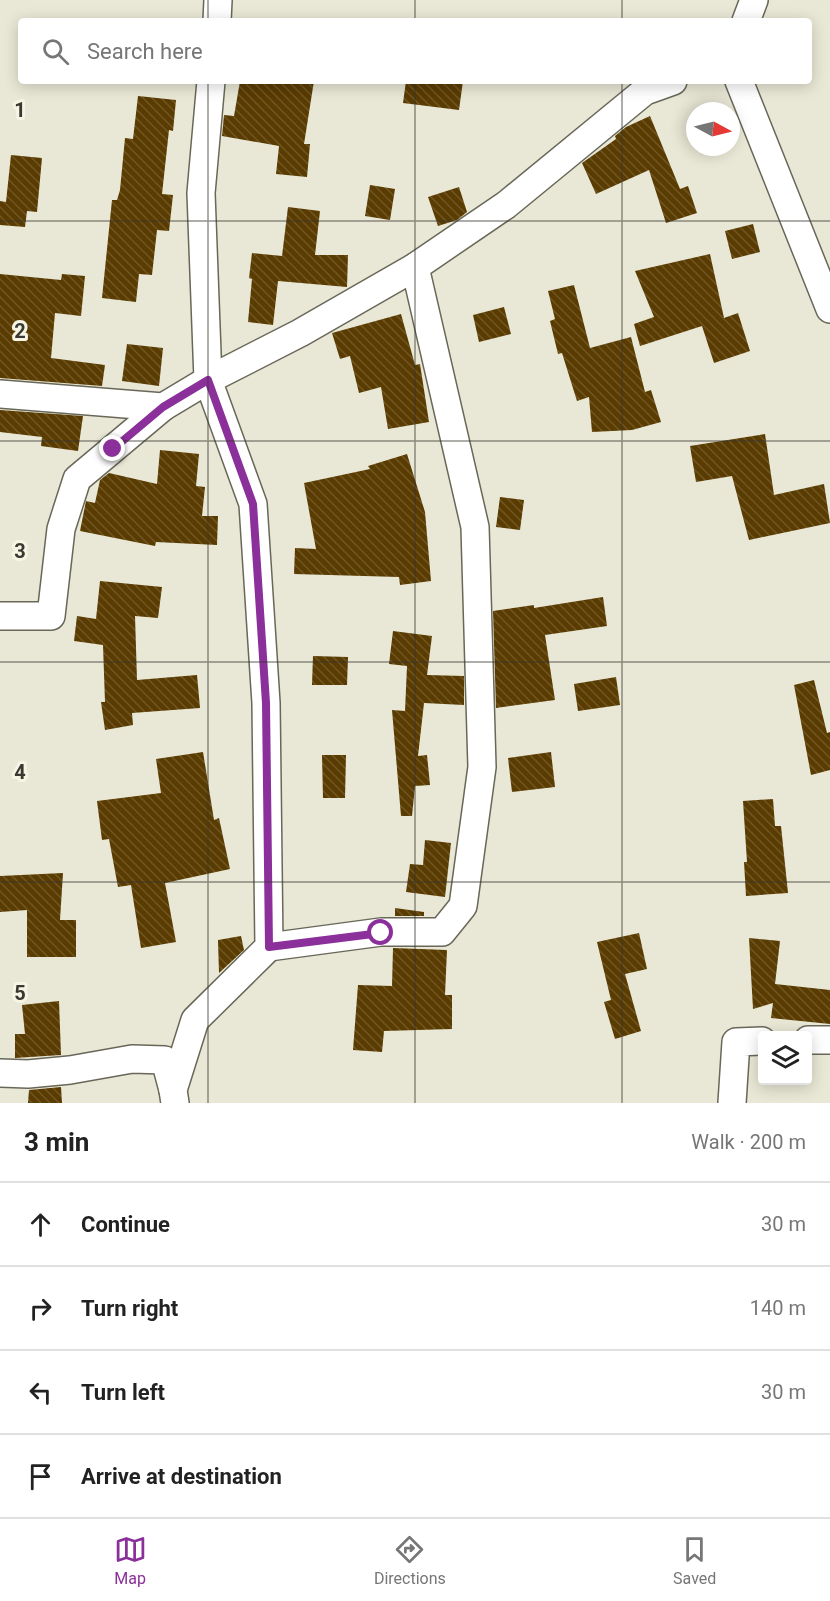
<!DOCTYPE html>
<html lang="en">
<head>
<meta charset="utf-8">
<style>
	:root { --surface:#fff; --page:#f2f2f2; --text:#222; --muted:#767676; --line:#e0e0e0; --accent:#8b2f9a }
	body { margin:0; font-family:Roboto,sans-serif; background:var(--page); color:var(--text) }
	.controls { position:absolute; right:18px; bottom:18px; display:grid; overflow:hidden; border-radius:6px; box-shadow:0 3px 15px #0003 }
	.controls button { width:54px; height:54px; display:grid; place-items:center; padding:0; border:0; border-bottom:2px solid var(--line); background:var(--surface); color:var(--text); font:30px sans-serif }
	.compass { position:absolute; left:686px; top:102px; width:54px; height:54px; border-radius:50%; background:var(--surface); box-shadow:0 3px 15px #0003; rotate:97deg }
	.stop { position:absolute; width:18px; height:18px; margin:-14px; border:4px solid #8b2f9a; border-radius:50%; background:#fff }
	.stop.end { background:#8b2f9a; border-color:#fff; box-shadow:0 2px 6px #0008 }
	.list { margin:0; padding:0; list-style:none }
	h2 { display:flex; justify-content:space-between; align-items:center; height:78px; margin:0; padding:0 24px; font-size:26px }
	h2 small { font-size:20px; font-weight:400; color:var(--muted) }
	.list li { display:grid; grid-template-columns:39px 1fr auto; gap:18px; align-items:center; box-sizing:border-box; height:84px; padding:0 24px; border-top:2px solid var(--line) }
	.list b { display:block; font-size:22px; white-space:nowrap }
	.list em { font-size:20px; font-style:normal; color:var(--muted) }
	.icon { flex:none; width:33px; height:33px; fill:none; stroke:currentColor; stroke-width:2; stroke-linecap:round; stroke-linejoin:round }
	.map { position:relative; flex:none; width:830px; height:1103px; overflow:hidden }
	.search { position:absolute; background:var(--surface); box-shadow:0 3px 15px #0003; left:18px; right:18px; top:18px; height:66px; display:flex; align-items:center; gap:15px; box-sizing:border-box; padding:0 21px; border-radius:6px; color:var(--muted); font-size:22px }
	.sheet { height:414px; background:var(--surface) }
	nav { display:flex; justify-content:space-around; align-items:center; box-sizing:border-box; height:84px; border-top:2px solid var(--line); background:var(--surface); font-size:16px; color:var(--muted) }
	nav a { display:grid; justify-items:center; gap:3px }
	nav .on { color:var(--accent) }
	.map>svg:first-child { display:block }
	.building { fill:url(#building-back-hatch) }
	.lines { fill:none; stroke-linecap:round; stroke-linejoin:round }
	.minor-casing { stroke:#686758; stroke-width:30 }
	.minor { stroke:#fff; stroke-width:27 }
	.route { stroke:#8b2f9a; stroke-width:8 }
	.grid { fill:none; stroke:#393832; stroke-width:1.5; stroke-opacity:0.55 }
	.grid-label { font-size:20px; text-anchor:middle; font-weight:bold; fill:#393832; stroke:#f6f5e3; stroke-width:6; stroke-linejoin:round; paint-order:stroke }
</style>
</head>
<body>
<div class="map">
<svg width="830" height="1103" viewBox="0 0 830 1103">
	<defs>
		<pattern id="building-back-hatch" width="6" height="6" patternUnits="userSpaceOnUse" patternTransform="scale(1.5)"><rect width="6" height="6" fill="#5a3b00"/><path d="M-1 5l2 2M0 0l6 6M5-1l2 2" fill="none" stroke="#6f5627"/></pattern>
	</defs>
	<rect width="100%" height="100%" fill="#e9e8d6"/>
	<g class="building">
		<path d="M240 81H314L304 144H310L307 177 276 174 279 146 222 136 224 115 234 116Z"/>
		<path d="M406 81H463L459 110 403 103Z"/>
		<path d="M138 96 176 100 173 131 169 130 162 194 173 195 169 231 157 230 152 275 139 274 136 302 102 298 112 200H117L120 190 125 138 133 139Z"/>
		<path d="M650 116 680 189 688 186 697 213 666 223 649 170 596 194 582 163 616 139 615 136 626 127Z"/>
		<path d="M11 155 42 158 37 212 27 211 25 227 0 225V201L6 202Z"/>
		<path d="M370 185 395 189 390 220 365 216Z"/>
		<path d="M459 187 467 212 457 220 438 226 428 197Z"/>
		<path d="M288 207 320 211 315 255H348L347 287 278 281 273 325 248 322 252 279 249 278 252 253 282 256Z"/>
		<path d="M753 224 760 252 732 259 725 231Z"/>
		<path d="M710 254 724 318 738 313 750 351 714 363 702 326 640 346 634 324 654 317 635 271Z"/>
		<path d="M0 274 61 280 62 274 85 276 81 316 55 313 51 358 105 365 102 386 0 378Z"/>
		<path d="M574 285 590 348 631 337 645 392 651 390 661 422 632 430 592 432 589 397 577 401 562 353 558 354 550 321 555 319 548 291Z"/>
		<path d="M504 307 511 334 479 342 473 315Z"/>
		<path d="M401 314 415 365 420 364 429 422 388 429 381 387 359 393 350 356 340 359 332 333Z"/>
		<path d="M127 344 163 348 159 386 122 381Z"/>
		<path d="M0 410 83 416 78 451 41 446 42 437 0 432Z"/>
		<path d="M765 434 774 495 824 484 830 523 749 540 732 476 696 482 690 446Z"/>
		<path d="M160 450 199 454 196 486 205 487 202 516H218L217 545 156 542 155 546 80 531 86 501 95 503 100 480 109 473 157 484Z"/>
		<path d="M407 454 425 512 431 581 400 585 399 577 294 574 295 548 316 549 304 483 370 469 368 466Z"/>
		<path d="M500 497 524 500 520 530 496 527Z"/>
		<path d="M100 581 162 587 158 618 135 616 137 680 197 675 200 708 132 713 133 725 105 730 101 702H105L103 645 74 641 77 616 96 619Z"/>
		<path d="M603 597 607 626 545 635 555 700 496 708 493 611 534 605V608Z"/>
		<path d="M393 631 432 636 427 675 464 676V705L424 703 418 756 427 755 430 785 415 786 412 816H401L392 710 405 711 407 666 389 664Z"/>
		<path d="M313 656 348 657 347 685H312Z"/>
		<path d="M616 677 620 705 578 711 574 684Z"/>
		<path d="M814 680 827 733 830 732V770L811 775 794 685Z"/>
		<path d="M203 752 214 820 219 818 230 869 165 883 176 942 141 948 131 885 118 887 109 839 102 840 97 801 161 793 156 759Z"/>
		<path d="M551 752 555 787 512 792 508 758Z"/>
		<path d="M322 755H346L345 798H323Z"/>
		<path d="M773 799 775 826H781L788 893 746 896 744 862H747L743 801Z"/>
		<path d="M425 840 451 843 445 897 406 892 410 864 423 865Z"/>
		<path d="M63 873 60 920H76V957H27V910L0 912V876Z"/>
		<path d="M395 908 424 912V916H395Z"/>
		<path d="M639 933 647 969 625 974 641 1031 615 1039 604 1002 611 1000 597 942Z"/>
		<path d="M241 936 244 950 219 973 218 940Z"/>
		<path d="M749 938 780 941 775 984 830 990V1024L771 1018 773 1003 753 1009Z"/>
		<path d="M393 948 447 950 445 995H452V1029L384 1031 382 1052 353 1050 358 985 392 986Z"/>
		<path d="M59 1001 61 1055 15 1058V1034H25L22 1005Z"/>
		<path d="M61 1087 62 1103H28L29 1090Z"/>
	</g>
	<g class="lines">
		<g class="minor-casing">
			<g id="minor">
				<path d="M217 21 218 0"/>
				<path d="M746 21 754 0"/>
				<path d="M739 81 830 309"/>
				<path d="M0 394 163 407 208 380 201 193 211 81"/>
				<path d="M0 616H51L61 529 77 479 163 407"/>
				<path d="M269 947 381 932H442L463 906 482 767 475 527 415 267"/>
				<path d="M808 1040H830"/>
				<path d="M0 1073 28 1074 70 1070 132 1059 165 1060 173 1090"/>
				<path d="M175 1103 173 1090 195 1020 269 947 266 703 253 504 208 380 300 333 415 267 506 205 645 91 673 81"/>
				<path d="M732 1103 736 1042 762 1041"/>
			</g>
		</g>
		<use href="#minor" class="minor"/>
	</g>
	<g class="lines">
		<path class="route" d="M113 449 163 407 208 380 253 504 266 703 269 947 381 933"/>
	</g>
	<path class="grid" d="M208 0V21M415 0V21M622 0V21M208 81V1103M415 81V1103M622 81V1103M0 221H830M0 441H830M0 662H830M0 882H830"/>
	<g class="grid-label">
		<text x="20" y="117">1</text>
		<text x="20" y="338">2</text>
		<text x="20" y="558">3</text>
		<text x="20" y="779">4</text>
		<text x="20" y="1000">5</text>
	</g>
</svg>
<div class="controls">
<button><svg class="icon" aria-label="layers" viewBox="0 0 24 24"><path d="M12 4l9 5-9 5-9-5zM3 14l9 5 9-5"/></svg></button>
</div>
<svg class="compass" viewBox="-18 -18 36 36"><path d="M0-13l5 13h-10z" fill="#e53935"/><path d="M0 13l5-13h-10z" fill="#767676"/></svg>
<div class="stop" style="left:381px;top:933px"></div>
<div class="stop end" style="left:113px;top:449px"></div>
<div class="search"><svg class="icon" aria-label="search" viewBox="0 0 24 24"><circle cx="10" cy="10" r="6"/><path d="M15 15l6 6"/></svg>Search here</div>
</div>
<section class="sheet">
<h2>3 min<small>Walk · 200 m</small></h2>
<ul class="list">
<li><svg class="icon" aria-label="ahead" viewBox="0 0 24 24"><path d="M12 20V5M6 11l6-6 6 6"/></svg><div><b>Continue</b></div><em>30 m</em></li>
<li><svg class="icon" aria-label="right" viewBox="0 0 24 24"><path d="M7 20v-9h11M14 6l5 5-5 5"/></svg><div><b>Turn right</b></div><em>140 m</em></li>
<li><svg class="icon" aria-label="left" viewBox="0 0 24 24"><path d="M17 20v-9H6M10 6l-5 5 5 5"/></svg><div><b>Turn left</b></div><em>30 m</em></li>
<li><svg class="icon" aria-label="arrive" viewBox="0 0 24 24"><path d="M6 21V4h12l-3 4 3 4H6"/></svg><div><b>Arrive at destination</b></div></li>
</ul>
</section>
<nav>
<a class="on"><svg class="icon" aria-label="map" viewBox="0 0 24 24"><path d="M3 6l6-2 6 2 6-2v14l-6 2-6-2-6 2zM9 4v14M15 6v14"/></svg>Map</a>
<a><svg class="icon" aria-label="directions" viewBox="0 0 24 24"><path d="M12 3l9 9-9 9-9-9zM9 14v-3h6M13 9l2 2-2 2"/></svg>Directions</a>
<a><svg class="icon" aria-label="saved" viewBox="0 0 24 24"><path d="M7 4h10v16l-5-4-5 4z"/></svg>Saved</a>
</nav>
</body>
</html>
